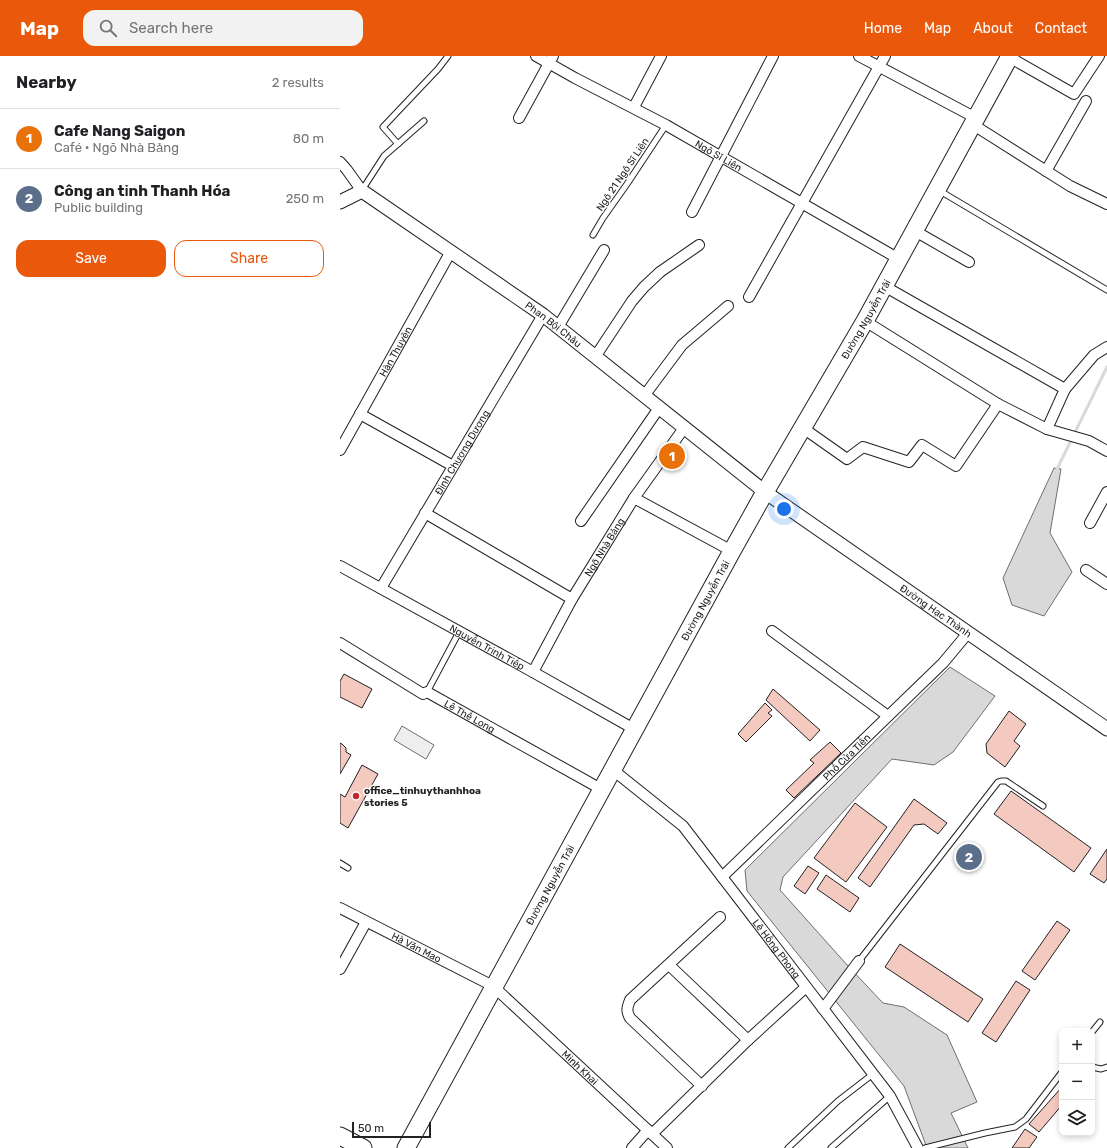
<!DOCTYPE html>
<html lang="en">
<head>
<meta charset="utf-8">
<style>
	:root { --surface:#fff; --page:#f2f2f2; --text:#202124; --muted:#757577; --line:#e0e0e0; --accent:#ea580c }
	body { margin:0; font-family:Rubik,sans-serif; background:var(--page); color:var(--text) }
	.controls { position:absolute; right:12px; bottom:12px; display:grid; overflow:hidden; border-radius:8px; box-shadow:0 2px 6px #0003 }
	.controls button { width:36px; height:36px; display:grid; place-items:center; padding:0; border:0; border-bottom:1px solid var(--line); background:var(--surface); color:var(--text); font:20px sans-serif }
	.scale { position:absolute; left:12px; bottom:10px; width:79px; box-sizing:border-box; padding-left:4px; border:2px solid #222; border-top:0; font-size:11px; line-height:14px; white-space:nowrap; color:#222; -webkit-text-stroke:3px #fff; paint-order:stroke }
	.you { position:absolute; left:444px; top:453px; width:14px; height:14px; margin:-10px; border:3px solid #fff; border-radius:50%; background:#1a73e8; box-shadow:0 0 0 6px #1a73e833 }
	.badge { display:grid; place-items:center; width:26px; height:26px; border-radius:50%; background:var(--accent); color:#fff; font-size:13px; font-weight:700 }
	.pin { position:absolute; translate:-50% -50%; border:2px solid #fff; box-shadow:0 1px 4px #0006 }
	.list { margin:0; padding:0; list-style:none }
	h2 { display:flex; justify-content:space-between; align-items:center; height:52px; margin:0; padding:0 16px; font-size:17px }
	h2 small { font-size:13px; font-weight:400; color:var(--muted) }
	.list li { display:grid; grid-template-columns:26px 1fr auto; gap:12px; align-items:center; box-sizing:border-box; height:60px; padding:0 16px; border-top:1px solid var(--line) }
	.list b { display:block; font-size:15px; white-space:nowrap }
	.list p { margin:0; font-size:13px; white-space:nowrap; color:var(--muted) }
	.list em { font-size:13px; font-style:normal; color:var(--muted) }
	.actions { display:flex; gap:8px; padding:12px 16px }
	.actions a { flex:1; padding:9px 0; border:1px solid var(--accent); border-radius:12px; text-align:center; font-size:14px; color:var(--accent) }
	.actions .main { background:var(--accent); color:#fff }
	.icon { flex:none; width:22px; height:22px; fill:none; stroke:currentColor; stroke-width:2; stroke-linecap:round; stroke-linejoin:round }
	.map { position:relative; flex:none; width:767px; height:1092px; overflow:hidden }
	header { display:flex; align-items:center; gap:24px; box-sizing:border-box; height:56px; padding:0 20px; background:var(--accent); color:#fff }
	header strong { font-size:19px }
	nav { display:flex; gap:22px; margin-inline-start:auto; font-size:14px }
	.search { width:280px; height:36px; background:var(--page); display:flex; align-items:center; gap:10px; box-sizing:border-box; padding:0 14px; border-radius:12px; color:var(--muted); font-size:15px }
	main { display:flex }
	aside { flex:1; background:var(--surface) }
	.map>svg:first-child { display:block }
	.green { fill:#eee; stroke:#6f6f6f }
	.water { fill:#d9d9d9; stroke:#6f6f6f }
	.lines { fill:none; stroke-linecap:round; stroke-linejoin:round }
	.stream { stroke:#d9d9d9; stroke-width:3 }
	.building { fill:#f3c9c0; stroke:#222 }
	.lane-casing { stroke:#222; stroke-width:7 }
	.street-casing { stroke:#222; stroke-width:12 }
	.secondary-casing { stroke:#222; stroke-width:15 }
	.highway-casing { stroke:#222; stroke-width:19 }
	.lane { stroke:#fff; stroke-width:5 }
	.street { stroke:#fff; stroke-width:10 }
	.secondary { stroke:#fff; stroke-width:13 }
	.highway { stroke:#fff; stroke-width:17 }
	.poi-dot { fill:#c62828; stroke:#fff; stroke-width:1.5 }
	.labels { text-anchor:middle; stroke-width:3; stroke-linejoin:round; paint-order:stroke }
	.street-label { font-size:10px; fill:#222; stroke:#fff }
	.poi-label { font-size:10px; font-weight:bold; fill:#222; stroke:#fff; text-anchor:start }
</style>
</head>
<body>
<header>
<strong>Map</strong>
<div class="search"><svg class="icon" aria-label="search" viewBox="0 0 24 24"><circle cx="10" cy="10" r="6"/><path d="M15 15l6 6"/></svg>Search here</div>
<nav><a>Home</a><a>Map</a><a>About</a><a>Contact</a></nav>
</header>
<main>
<aside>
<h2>Nearby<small>2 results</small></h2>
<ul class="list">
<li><span class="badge" style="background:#e8710a">1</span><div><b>Cafe Nang Saigon</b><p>Café · Ngõ Nhà Bảng</p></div><em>80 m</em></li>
<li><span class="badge" style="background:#5c6f8a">2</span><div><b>Công an tỉnh Thanh Hóa</b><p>Public building</p></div><em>250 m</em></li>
</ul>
<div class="actions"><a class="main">Save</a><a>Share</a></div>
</aside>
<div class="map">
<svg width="767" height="1092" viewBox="0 0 767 1092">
	<rect width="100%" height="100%" fill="#fff"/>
	<path class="green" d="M62 670 94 689 86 703 54 684Z"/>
	<g class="water">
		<path d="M714 412 721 413 710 477 732 516 704 560 672 549 663 522Z"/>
		<path d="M610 611 655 640 613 696 594 709 552 703 443 821 440 834 508 910 543 947 564 951 607 979 637 1046 611 1057 628 1092H587L564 1030 407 835 405 814Z"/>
	</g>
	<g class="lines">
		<path class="stream" d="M717 413 767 311"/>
	</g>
	<g class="building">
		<path d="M4 618 32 633 22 652 0 641V625Z"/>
		<path d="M433 633 480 674 470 685 426 644Z"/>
		<path d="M425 647 432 654 428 657 432 660 406 686 398 678Z"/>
		<path d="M669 655 686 668 674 685 680 690 665 711 647 697 646 688Z"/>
		<path d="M490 686 501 697 454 742 446 734 474 707 470 704Z"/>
		<path d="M0 687 2 688 6 692V696L11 699 0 718Z"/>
		<path d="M22 709 38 718 8 772 0 767V738L5 741Z"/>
		<path d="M671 735 751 792 734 816 654 758Z"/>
		<path d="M574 743 607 767 598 778 584 768 574 769 530 831 518 822Z"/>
		<path d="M515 747 547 771 506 826 474 802Z"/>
		<path d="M767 793V823L764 827 750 818Z"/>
		<path d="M468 810 479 817 465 838 454 830Z"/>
		<path d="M486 819 519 842 510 856 477 833Z"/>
		<path d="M717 865 730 874 695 924 682 915Z"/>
		<path d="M560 888 643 943 628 966 545 911Z"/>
		<path d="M676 925 690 934 656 986 642 977Z"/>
		<path d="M722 1031V1049L699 1076 689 1068Z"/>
		<path d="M685 1073 697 1081 689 1092H672Z"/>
	</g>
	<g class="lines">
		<g class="lane-casing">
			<g id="lane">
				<path d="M58 88 43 71 98 13 108 0"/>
				<path d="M22 134 44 100 84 65"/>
				<path d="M600 135 767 234"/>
				<path d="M253 179 263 162 287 128 326 69"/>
				<path d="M87 636 119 576"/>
				<path d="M0 807 8 812"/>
				<path d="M519 905 658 726 661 725H666L703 750"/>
				<path d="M752 976 760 966"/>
				<path d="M752 1011 761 1013 767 1011"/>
				<path d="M448 1092 498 1045 533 1018"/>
				<path d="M491 1092 550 1040"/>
				<path d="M585 1092 645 1077 675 1071 686 1063 722 1016"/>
			</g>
		</g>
		<g class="street-casing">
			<g id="street">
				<path id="s1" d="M196 0 235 22 326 69 559 203"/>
				<path d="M519 0 636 62"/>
				<path d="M669 1 734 38 759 0"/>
				<path d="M294 51 321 0"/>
				<path d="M179 62 213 0"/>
				<path d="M632 68 730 130 767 148"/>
				<path d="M0 106 7 114 22 135"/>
				<path d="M706 115 746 45"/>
				<path d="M352 156 433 0"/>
				<path d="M575 175 629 206"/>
				<path d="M544 230 725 333 707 373"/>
				<path d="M409 241 545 0"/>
				<path d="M525 265 658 348 707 373 749 385 767 395"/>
				<path d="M218 271 264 194"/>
				<path d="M255 301 292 245 304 231 320 216 359 189"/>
				<path d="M725 333 754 299 767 291"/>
				<path d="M304 340 342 289 388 250"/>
				<path d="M20 358 113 410"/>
				<path d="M463 372 507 403 523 391 569 406 582 389 616 410 658 348"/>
				<path id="s2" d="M0 394 110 197"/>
				<path d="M294 442 392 495"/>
				<path d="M85 457 232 543"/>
				<path d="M241 465 319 352"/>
				<path d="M750 467 767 436"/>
				<path id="s3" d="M0 510 193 616 294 673"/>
				<path d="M746 514 767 528"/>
				<path id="s4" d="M41 532 203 259"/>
				<path d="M432 575 548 660"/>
				<path id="s5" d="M0 587 83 638 87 636 261 733"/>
				<path id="s6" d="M193 616 232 543 294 442 344 372"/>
				<path id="s7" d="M273 714 343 770 550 1040 578 1092"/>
				<path id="s8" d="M382 821 603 607 628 577"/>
				<path id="s9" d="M0 852 153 930 327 1092"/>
				<path d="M329 909 408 984"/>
				<path d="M0 913 26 866"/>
				<path d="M483 953 519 905"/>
				<path d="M362 1030 290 962C286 955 287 952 290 944L380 861"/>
				<path d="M312 1078 408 984 466 931"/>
				<path d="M292 1092 308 1074"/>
			</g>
		</g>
		<g class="secondary-casing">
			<g id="secondary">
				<path id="s10" d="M0 146 22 135 203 259 425 436 767 673"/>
			</g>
		</g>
		<g class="highway-casing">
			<g id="highway">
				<path d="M0 1080 23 1092"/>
				<path id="s11" d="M66 1092 392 495 425 436 525 265 670 0"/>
			</g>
		</g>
		<use href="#lane" class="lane"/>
		<use href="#street" class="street"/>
		<use href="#secondary" class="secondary"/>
		<use href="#highway" class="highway"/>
	</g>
	<circle class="poi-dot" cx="16" cy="740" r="4"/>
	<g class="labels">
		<g class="street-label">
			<text dy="4" stroke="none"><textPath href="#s1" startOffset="208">Ngô Sĩ Liên</textPath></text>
			<text transform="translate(282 118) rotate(-56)" y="4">Ngõ 21 Ngô Sĩ Liên</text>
			<text dy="4" stroke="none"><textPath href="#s11" startOffset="948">Đường Nguyễn Trãi</textPath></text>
			<text dy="4" stroke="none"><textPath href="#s10" startOffset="258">Phan Bội Châu</textPath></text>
			<text dy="4" stroke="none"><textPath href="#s2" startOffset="113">Hàn Thuyên</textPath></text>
			<text dy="4" stroke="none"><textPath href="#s4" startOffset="158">Đinh Chương Dương</textPath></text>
			<text dy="4" stroke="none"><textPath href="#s6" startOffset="144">Ngõ Nhà Bảng</textPath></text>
			<text dy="4" stroke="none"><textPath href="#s11" startOffset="624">Đường Nguyễn Trãi</textPath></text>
			<text dy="4" stroke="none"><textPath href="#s10" startOffset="736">Đường Hạc Thành</textPath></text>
			<text dy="4" stroke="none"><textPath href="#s3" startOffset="168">Nguyễn Trinh Tiếp</textPath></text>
			<text dy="4" stroke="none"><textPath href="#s5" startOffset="151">Lê Thế Long</textPath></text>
			<text dy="4" stroke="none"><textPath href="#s8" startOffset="173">Phố Cửa Tiền</textPath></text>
			<text dy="4" stroke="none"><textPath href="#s11" startOffset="300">Đường Nguyễn Trãi</textPath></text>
			<text dy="4" stroke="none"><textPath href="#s9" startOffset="86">Hà Văn Mao</textPath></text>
			<text dy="4" stroke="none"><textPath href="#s7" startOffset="244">Lê Hồng Phong</textPath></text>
			<text dy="4" stroke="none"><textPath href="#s9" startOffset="291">Minh Khai</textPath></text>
		</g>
		<g class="poi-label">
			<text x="24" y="738">office_tinhuythanhhoa<tspan x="24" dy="12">stories 5</tspan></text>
		</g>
	</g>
</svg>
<div class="controls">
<button>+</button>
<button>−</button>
<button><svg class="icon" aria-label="layers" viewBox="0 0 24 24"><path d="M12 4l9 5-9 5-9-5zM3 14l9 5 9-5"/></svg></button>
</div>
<div class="scale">50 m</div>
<div class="you"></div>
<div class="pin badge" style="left:332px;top:400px;background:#e8710a">1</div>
<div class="pin badge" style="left:629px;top:801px;background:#5c6f8a">2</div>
</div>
</main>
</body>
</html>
